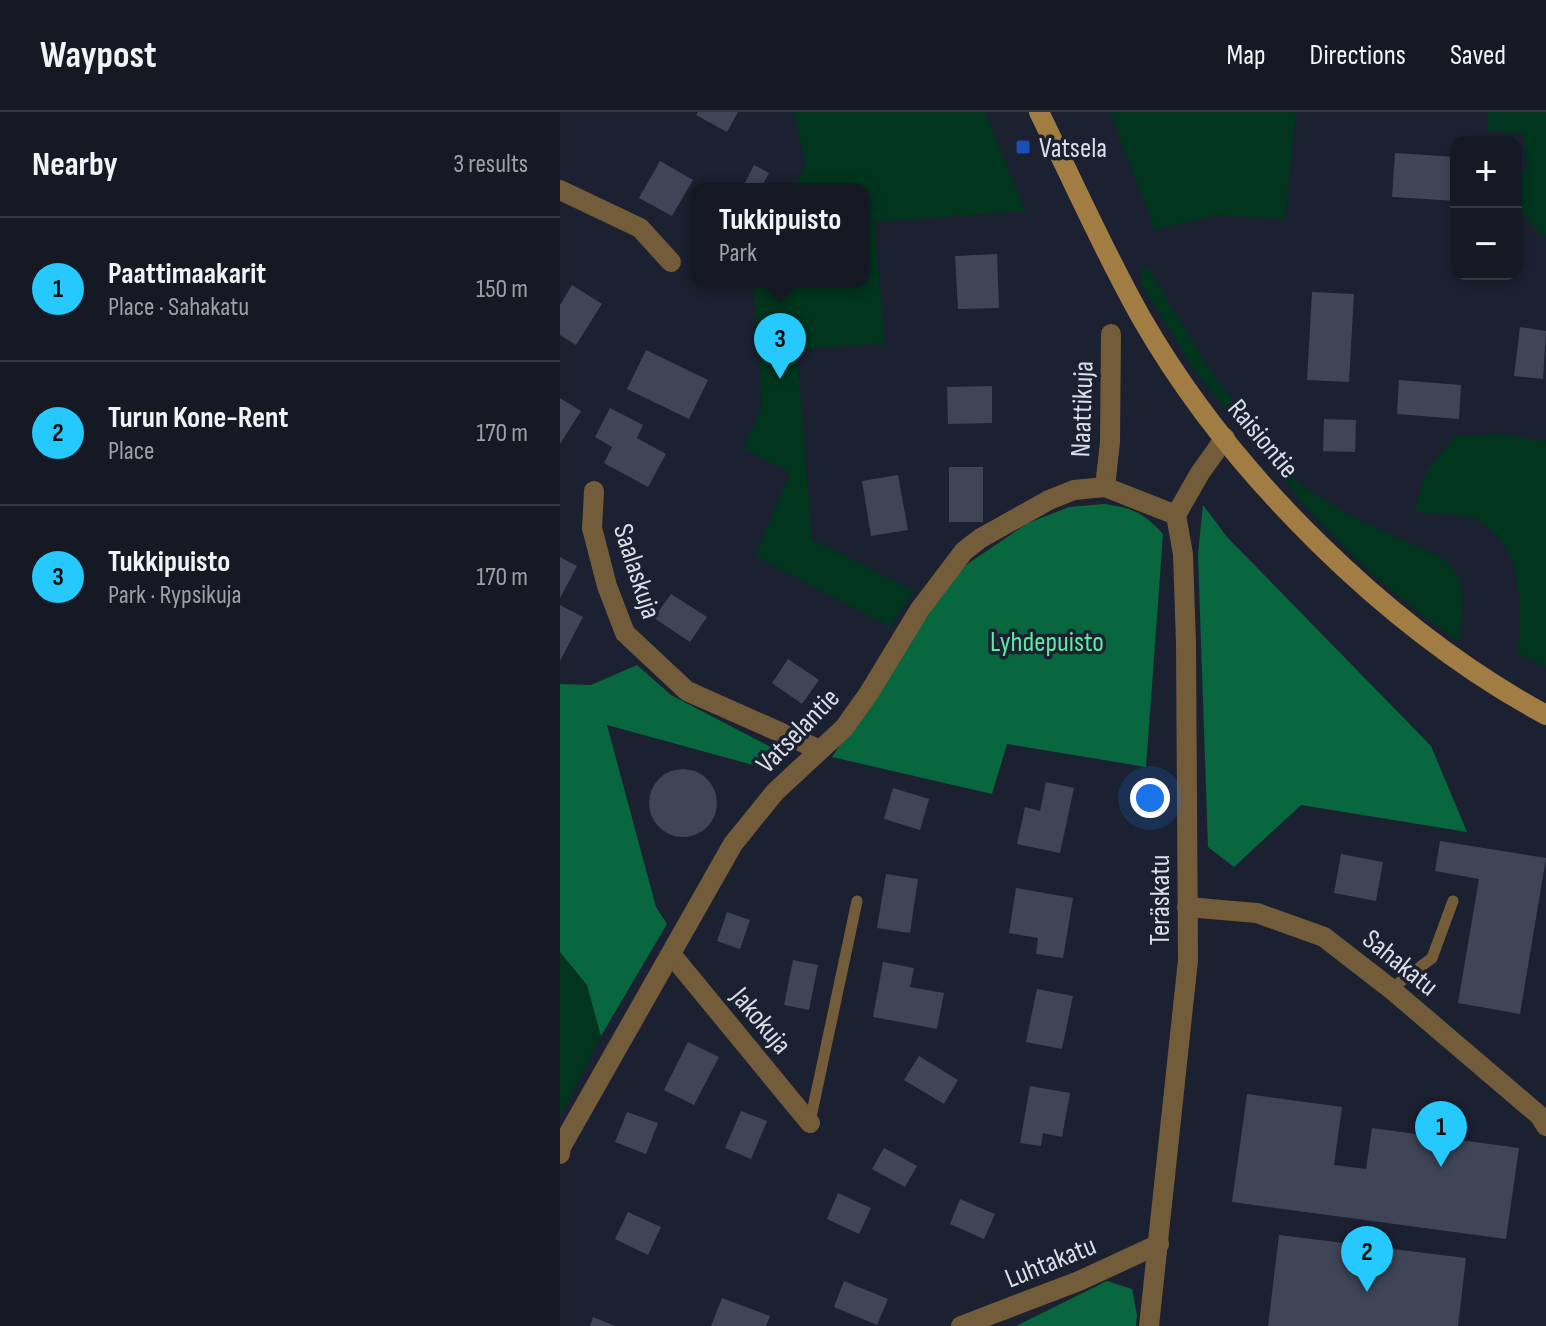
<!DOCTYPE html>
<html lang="en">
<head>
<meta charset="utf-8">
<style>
	:root { --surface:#141924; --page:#1d222c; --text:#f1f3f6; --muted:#9da0a6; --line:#333841; --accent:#26c9fe }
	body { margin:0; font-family:"Sofia Sans Condensed",sans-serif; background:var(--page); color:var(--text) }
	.controls { position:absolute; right:24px; top:24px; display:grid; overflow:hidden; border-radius:16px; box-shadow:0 4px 12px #0003 }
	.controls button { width:72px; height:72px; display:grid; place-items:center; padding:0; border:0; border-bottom:2px solid var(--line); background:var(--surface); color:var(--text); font:40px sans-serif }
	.you { position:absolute; left:590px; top:686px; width:28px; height:28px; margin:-20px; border:6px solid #fff; border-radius:50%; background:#1a73e8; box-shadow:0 0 0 12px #1a73e833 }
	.badge { display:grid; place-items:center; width:52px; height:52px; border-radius:50%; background:var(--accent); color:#111; font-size:26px; font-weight:700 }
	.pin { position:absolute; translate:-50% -66px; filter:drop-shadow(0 2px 4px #0008) }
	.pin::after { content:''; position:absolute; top:42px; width:28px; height:24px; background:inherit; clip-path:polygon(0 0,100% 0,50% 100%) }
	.popup { position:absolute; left:130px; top:71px; width:180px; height:104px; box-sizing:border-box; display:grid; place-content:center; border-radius:16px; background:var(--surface); filter:drop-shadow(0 2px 6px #0005); font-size:26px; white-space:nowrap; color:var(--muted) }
	.popup b { font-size:30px; color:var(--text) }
	.popup::after { content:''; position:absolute; left:50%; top:100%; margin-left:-16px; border:16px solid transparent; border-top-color:var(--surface) }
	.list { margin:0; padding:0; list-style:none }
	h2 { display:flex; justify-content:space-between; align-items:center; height:104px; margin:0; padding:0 32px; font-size:34px }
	h2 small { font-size:26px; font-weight:400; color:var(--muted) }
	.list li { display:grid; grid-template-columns:52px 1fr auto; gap:24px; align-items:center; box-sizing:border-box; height:144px; padding:0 32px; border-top:2px solid var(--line) }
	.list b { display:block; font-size:30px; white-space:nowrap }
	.list p { margin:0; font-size:26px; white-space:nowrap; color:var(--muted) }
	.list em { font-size:26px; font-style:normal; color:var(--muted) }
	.map { position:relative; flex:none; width:986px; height:1214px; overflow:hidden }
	header { display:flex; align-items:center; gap:48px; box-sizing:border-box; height:112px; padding:0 40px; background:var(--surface); border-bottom:2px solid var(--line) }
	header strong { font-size:38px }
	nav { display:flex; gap:44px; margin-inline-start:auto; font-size:28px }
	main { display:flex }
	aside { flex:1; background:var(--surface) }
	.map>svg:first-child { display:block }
	.green { fill:#01351e }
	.forest { fill:#08673f }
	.building { fill:#3f4556 }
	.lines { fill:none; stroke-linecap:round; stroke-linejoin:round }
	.service { stroke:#735c39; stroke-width:11 }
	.minor { stroke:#735c39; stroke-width:20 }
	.secondary { stroke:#a27d43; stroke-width:20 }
	.transit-dot { fill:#1a4fb4; stroke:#1b2130; stroke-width:3 }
	.labels { text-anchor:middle; stroke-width:7; stroke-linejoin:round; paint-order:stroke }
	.poi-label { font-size:28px; fill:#dadee9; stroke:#1b2130; text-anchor:start }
	.street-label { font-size:28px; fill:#dadee9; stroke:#1b2130 }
	.park-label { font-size:28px; fill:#5deaa2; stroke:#1b2130 }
</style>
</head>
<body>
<header>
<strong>Waypost</strong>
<nav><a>Map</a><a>Directions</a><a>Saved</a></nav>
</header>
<main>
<aside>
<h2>Nearby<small>3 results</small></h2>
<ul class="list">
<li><span class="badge">1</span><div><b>Paattimaakarit</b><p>Place · Sahakatu</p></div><em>150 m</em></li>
<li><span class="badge">2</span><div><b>Turun Kone-Rent</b><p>Place</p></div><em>170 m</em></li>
<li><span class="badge">3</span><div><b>Tukkipuisto</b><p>Park · Rypsikuja</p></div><em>170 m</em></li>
</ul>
</aside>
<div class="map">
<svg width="986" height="1214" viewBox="0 0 986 1214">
	<rect width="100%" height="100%" fill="#1b2130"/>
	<g class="green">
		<path d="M231 0H425L466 99 314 110 325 231 237 238 252 427 354 479 330 515 195 444 230 361 183 336 202 296 194 179 175 169H304V77H234L246 52 234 2Z"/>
		<path d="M550 0H736L725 107 656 103 595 118Z"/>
		<path d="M928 0H986V123H980L956 93V65L967 55 963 22 927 19Z"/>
		<path d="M583 154 589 157 647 253 688 310 740 372 789 403 884 447C910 468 902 500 899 529L862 503 804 455 755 405 718 361 636 260 581 172Z"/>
		<path d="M942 322 986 329V556L958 541C961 494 965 434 916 407 904 401 869 402 854 400L866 360 895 324Z"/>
		<path d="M0 840 27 873 41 924 0 1005Z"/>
	</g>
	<g class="forest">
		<path d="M544 392C572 396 583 400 603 422L586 655 447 632 432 682 272 645 375 490 406 453 468 411 509 395Z"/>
		<path d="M643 393 667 425 871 634 907 720 741 693 674 755 648 735 638 442Z"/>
		<path d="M77 553 111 583 224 642 215 659 47 613 96 795 107 812 41 924 27 873 0 840V572L31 573Z"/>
		<path d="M547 1169 572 1177 577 1203 576 1214H456Z"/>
	</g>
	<g class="building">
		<path d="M138 0H178L167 20 136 3Z"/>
		<path d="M835 41 896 45V89L832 85Z"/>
		<path d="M100 49 133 68 112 104 79 86Z"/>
		<path d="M194 53 209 61 202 74 207 77H182Z"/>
		<path d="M437 142 439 196 398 197 395 144Z"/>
		<path d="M12 173 42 192 16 233 0 223V193Z"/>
		<path d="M752 180 794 182 789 270 747 268Z"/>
		<path d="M960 215 986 219 983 267 954 264Z"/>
		<path d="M86 238 148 268 129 307 67 277Z"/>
		<path d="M839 268 901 273 899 307 837 302Z"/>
		<path d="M432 274V311L388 312 387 275Z"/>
		<path d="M0 286 21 299 0 332Z"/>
		<path d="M50 296 83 313 77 326 106 342 88 375 44 351 52 335 35 325Z"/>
		<path d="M764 307 796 308 795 340 763 339Z"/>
		<rect x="389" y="355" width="34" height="55"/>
		<path d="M338 363 348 418 311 424 302 369Z"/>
		<path d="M0 445 17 454 0 486Z"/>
		<path d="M111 482 147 505 130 530 94 506Z"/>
		<path d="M0 493 23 505 0 549Z"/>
		<path d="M228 547 259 568 242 592 212 571Z"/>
		<circle cx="123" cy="691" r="34"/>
		<path d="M486 670 514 676 500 741 457 732 465 695 480 699Z"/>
		<path d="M333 676 369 687 360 718 324 707Z"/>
		<path d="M880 729 986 746 960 902 898 891 919 767 875 759Z"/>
		<path d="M781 742 823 750 816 789 774 781Z"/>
		<path d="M326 762 358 767 350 821 317 816Z"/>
		<path d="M456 776 513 786 503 846 476 842 478 826 449 821Z"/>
		<path d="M167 800 190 808 180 837 157 829Z"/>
		<path d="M233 848 258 853 249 898 224 893Z"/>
		<path d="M323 850 354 856 350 875 384 881 377 917 313 905Z"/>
		<path d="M477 877 513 884 502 937 466 930Z"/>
		<path d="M128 930 159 945 134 993 104 978Z"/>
		<path d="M359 944 398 968 384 992 344 968Z"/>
		<path d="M470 974 510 981 502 1025 483 1021 481 1034 460 1031Z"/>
		<path d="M687 982 782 995 774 1053 806 1057 812 1016 959 1036 946 1127 672 1090Z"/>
		<path d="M181 999 207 1009 191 1047 165 1036Z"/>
		<path d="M67 1000 98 1011 86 1042 55 1030Z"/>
		<path d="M324 1036 357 1054 345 1075 312 1057Z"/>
		<path d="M278 1081 311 1096 299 1122 267 1107Z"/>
		<path d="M400 1087 435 1102 424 1127 390 1112Z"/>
		<path d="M68 1100 101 1115 88 1143 55 1127Z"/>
		<path d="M719 1123 906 1146 898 1214H708Z"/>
		<path d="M284 1169 328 1187 317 1213 274 1195Z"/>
		<path d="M162 1186 210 1204 206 1214H151Z"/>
		<path d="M33 1205 55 1214H30Z"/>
	</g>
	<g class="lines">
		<g class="service">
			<path d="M831 877 872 846 893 789"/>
			<path d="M250 1010 297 789"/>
		</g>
		<g class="minor">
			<path d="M0 78 80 116 111 150"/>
			<path d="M545 375 550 330 551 222"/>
			<path d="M34 379 32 416 47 474 65 521 127 579 260 638"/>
			<path d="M627 795 697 801 764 825 831 877 980 1004 986 1014"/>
			<path d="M111 842 250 1011"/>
			<path d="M0 1042 1 1035 173 732 215 680 284 616 309 581 360 497 404 439 421 426 489 388 514 378 545 375 616 403"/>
			<path d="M401 1214 519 1169 599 1132"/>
			<path d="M589 1214 628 848 626 532 623 442 616 403 640 361 665 326"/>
		</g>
		<path class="secondary" d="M479 0C513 69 544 140 582 207 671 362 829 518 986 603"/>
	</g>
	<rect class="transit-dot" x="455" y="27" width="16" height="16" rx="4"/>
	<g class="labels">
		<g class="poi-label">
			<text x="479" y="45">Vatsela</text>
		</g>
		<g class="street-label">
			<text transform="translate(521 297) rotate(-88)" y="10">Naattikuja</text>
			<text transform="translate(704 326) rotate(50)" y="10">Raisiontie</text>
			<text transform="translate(78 459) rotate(72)" y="10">Saalaskuja</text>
			<text transform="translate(237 618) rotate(-46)" y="10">Vatselantie</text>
			<text transform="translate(599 788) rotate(-90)" y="10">Teräskatu</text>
			<text transform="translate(841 850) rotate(39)" y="10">Sahakatu</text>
			<text transform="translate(202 908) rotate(50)" y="10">Jakokuja</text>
			<text transform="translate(490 1149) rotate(-22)" y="10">Luhtakatu</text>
		</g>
		<g class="park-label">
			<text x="487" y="539">Lyhdepuisto</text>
		</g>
	</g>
</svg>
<div class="controls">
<button>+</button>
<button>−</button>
</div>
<div class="you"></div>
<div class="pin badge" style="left:881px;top:1055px">1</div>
<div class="pin badge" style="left:807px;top:1180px">2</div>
<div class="pin badge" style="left:220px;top:267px">3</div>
<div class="popup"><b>Tukkipuisto</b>Park</div>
</div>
</main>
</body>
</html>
